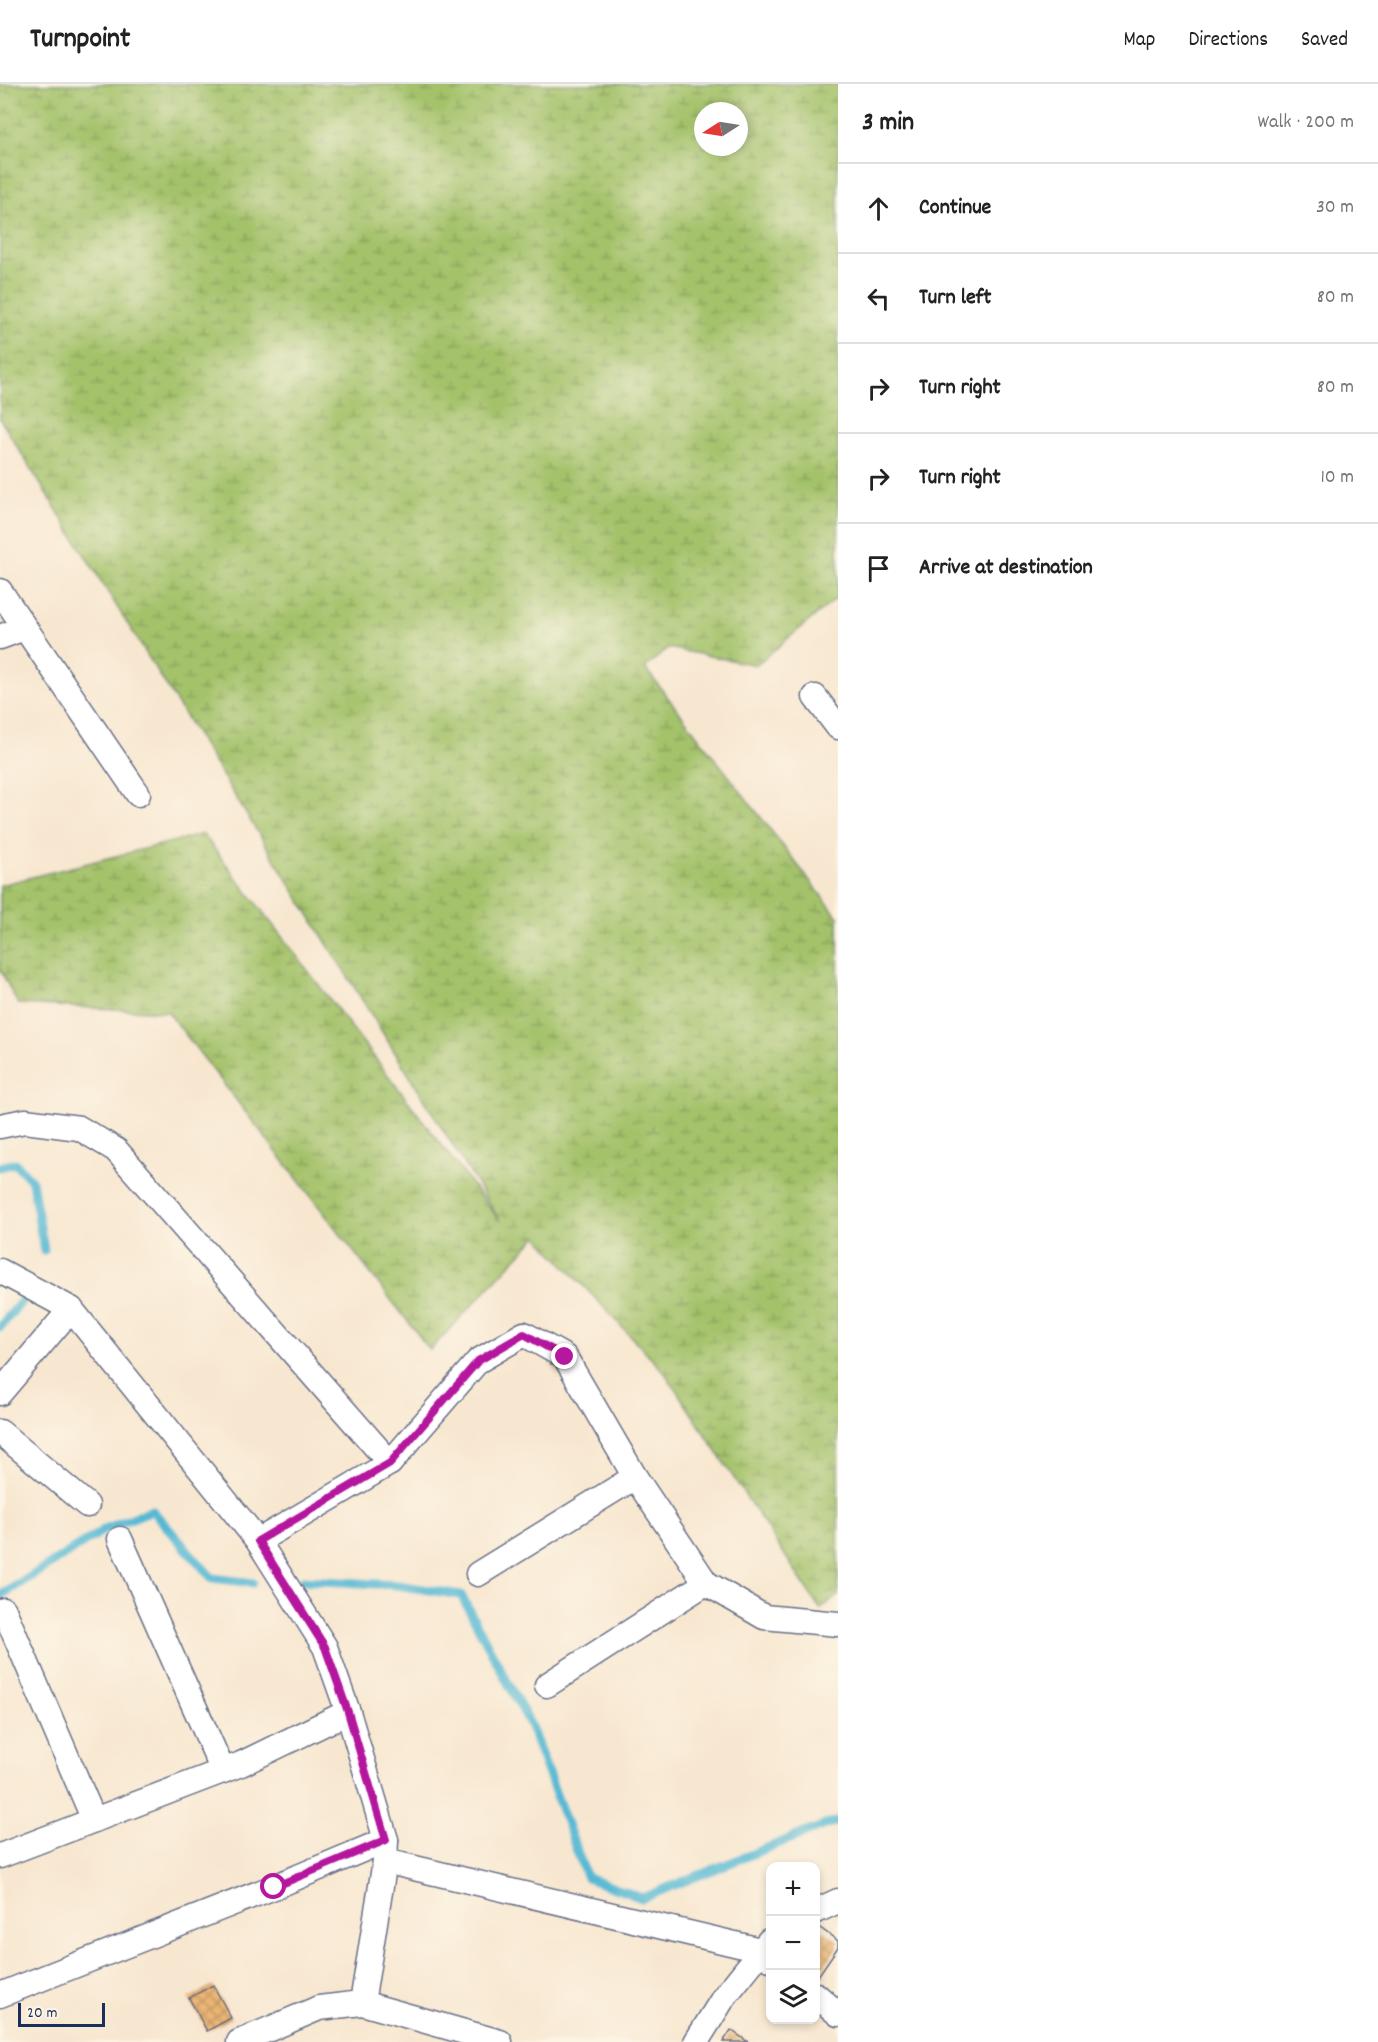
<!DOCTYPE html>
<html lang="en">
<head>
<meta charset="utf-8">
<style>
	:root { --surface:#fff; --page:#f2f2f2; --text:#222; --muted:#767676; --line:#e0e0e0 }
	body { margin:0; font-family:Dekko,sans-serif; background:var(--page); color:var(--text) }
	.controls { position:absolute; right:18px; bottom:18px; display:grid; overflow:hidden; border-radius:12px; box-shadow:0 3px 9px #0003 }
	.controls button { width:54px; height:54px; display:grid; place-items:center; padding:0; border:0; border-bottom:2px solid var(--line); background:var(--surface); color:var(--text); font:30px sans-serif }
	.compass { position:absolute; left:694px; top:18px; width:54px; height:54px; border-radius:50%; background:var(--surface); box-shadow:0 3px 9px #0003; rotate:258deg }
	.scale { position:absolute; left:18px; bottom:15px; width:87px; box-sizing:border-box; padding-left:6px; border:3px solid #1b2f5e; border-top:0; font-size:16px; line-height:21px; white-space:nowrap; color:#1b2f5e; -webkit-text-stroke:4px #fcf5e5; paint-order:stroke }
	.stop { position:absolute; width:18px; height:18px; margin:-14px; border:4px solid #b5179e; border-radius:50%; background:#fff }
	.stop.end { background:#b5179e; border-color:#fff; box-shadow:0 2px 6px #0008 }
	.list { margin:0; padding:0; list-style:none }
	h2 { display:flex; justify-content:space-between; align-items:center; height:78px; margin:0; padding:0 24px; font-size:26px }
	h2 small { font-size:20px; font-weight:400; color:var(--muted) }
	.list li { display:grid; grid-template-columns:39px 1fr auto; gap:18px; align-items:center; box-sizing:border-box; height:90px; padding:0 24px; border-top:2px solid var(--line) }
	.list b { display:block; font-size:22px; white-space:nowrap }
	.list em { font-size:20px; font-style:normal; color:var(--muted) }
	.icon { flex:none; width:33px; height:33px; fill:none; stroke:currentColor; stroke-width:2; stroke-linecap:round; stroke-linejoin:round }
	.map { position:relative; flex:none; width:838px; height:1958px; overflow:hidden }
	header { display:flex; align-items:center; gap:36px; box-sizing:border-box; height:84px; padding:0 30px; background:var(--surface); border-bottom:2px solid var(--line) }
	header strong { font-size:28px }
	nav { display:flex; gap:33px; margin-inline-start:auto; font-size:21px }
	main { display:flex }
	aside { flex:1; background:var(--surface) }
	.map>svg:first-child { display:block }
	.wetland { fill:url(#wetland-marsh); stroke:#607864; stroke-width:1.5; fill-rule:evenodd }
	.lines { fill:none; stroke-linecap:round; stroke-linejoin:round }
	.stream { stroke:#56b9d4; stroke-width:9 }
	.building { fill:url(#building-cross-hatch) }
	.minor-casing { stroke:#686f86; stroke-width:27 }
	.minor { stroke:#fff; stroke-width:24 }
	.route { stroke:#b5179e; stroke-width:8 }
</style>
</head>
<body>
<header>
<strong>Turnpoint</strong>
<nav><a>Map</a><a>Directions</a><a>Saved</a></nav>
</header>
<main>
<div class="map">
<svg width="838" height="1958" viewBox="0 0 838 1958">
	<defs>
		<pattern id="wetland-marsh" width="20" height="14" patternUnits="userSpaceOnUse" patternTransform="scale(1.5)"><rect width="20" height="14" fill="#a4c26a"/><path d="M1 5h8M5 5V1M11 12h8M15 12V8" fill="none" stroke="#859e5a"/></pattern>
		<pattern id="building-cross-hatch" width="8" height="8" patternUnits="userSpaceOnUse" patternTransform="scale(1.5)"><rect width="8" height="8" fill="#ecb674"/><path d="M0 0l8 8M0 8l8-8" fill="none" stroke="#be9462"/></pattern>
	</defs>
	<rect width="100%" height="100%" fill="#fcf5e5"/>
	<filter id="ink" filterUnits="userSpaceOnUse"><feTurbulence type="fractalNoise" baseFrequency=".0167" numOctaves="2"/><feDisplacementMap in="SourceGraphic" scale="12" xChannelSelector="R" yChannelSelector="G"/><feConvolveMatrix kernelMatrix="1 2 1 2 8 2 1 2 1" color-interpolation-filters="sRGB"/></filter>
	<filter id="wash" filterUnits="userSpaceOnUse"><feTurbulence type="fractalNoise" baseFrequency=".008" numOctaves="4" result="noise"/><feDisplacementMap in="SourceGraphic" scale="24" xChannelSelector="R" yChannelSelector="G"/><feGaussianBlur stdDeviation="1.35" result="paint"/><feColorMatrix in="noise" values="0 0 0 0 0 0 0 0 0 0 0 0 0 0 0 0 0 1.4 0 .05"/><feComposite in="paint" operator="in"/></filter>
	<g filter="url(#wash)">
		<rect width="100%" height="100%" fill="#f8e7d0"/>
		<path class="wetland" d="M0 0H838V513L756 581 668 564 645 584 838 833V1512L820 1525 665 1289 537 1152 430 1266 168 928 18 920 0 885V801L203 750 500 1137 0 335ZM703 27H739V63H703Z"/>
		<g class="lines">
			<g class="stream">
				<path d="M0 1083 15 1079 32 1097 44 1166"/>
				<path d="M0 1243 30 1207"/>
				<path d="M303 1496 397 1501 461 1511 530 1640 587 1794 642 1814 830 1739 838 1738"/>
				<path d="M0 1512 107 1444 152 1426 212 1494 253 1499"/>
			</g>
		</g>
		<g id="blocks">
			<g class="building">
				<path d="M816 1841 838 1857V1863L818 1892 816 1890Z"/>
				<path d="M213 1901 231 1934 207 1947 189 1914Z"/>
				<path d="M731 1946 748 1958H723Z"/>
			</g>
		</g>
	</g>
	<g filter="url(#ink)">
		<use href="#blocks" fill-opacity="0" stroke="#686f86" stroke-width="1.5"/>
		<g class="lines">
			<g class="minor-casing">
				<g id="minor">
					<path d="M0 507 138 710"/>
					<path d="M0 553 24 544"/>
					<path d="M815 613 838 643"/>
					<path d="M0 1042 25 1037 79 1044 116 1066 390 1379"/>
					<path d="M0 1187 71 1225 258 1457 325 1563 348 1628 386 1756 385 1777 362 1919"/>
					<path d="M0 1309 71 1225"/>
					<path d="M0 1348 87 1421"/>
					<path d="M120 1455 223 1687"/>
					<path d="M258 1457 390 1379 478 1277 524 1250 565 1273 635 1393 706 1499 764 1533 838 1540"/>
					<path d="M478 1490 635 1393"/>
					<path d="M4 1526 94 1736"/>
					<path d="M547 1601 706 1499"/>
					<path d="M0 1772 241 1680 348 1628"/>
					<path d="M385 1777 760 1866 770 1875"/>
					<path d="M816 1827 838 1817"/>
					<path d="M0 1911 274 1803 386 1756"/>
					<path d="M816 1911 838 1930"/>
					<path d="M239 1958 319 1924 362 1919 500 1958"/>
					<path d="M696 1958 724 1913 769 1857"/>
				</g>
			</g>
			<use href="#minor" class="minor"/>
		</g>
	</g>
	<g class="lines" filter="url(#ink)">
		<path class="route" d="M274 1803 386 1756 348 1628 325 1563 258 1457 390 1379 478 1277 524 1250 565 1273"/>
	</g>
</svg>
<div class="controls">
<button>+</button>
<button>−</button>
<button><svg class="icon" aria-label="layers" viewBox="0 0 24 24"><path d="M12 4l9 5-9 5-9-5zM3 14l9 5 9-5"/></svg></button>
</div>
<svg class="compass" viewBox="-18 -18 36 36"><path d="M0-13l5 13h-10z" fill="#e53935"/><path d="M0 13l5-13h-10z" fill="#767676"/></svg>
<div class="scale">20 m</div>
<div class="stop" style="left:274px;top:1803px"></div>
<div class="stop end" style="left:565px;top:1273px"></div>
</div>
<aside>
<h2>3 min<small>Walk · 200 m</small></h2>
<ul class="list">
<li><svg class="icon" aria-label="ahead" viewBox="0 0 24 24"><path d="M12 20V5M6 11l6-6 6 6"/></svg><div><b>Continue</b></div><em>30 m</em></li>
<li><svg class="icon" aria-label="left" viewBox="0 0 24 24"><path d="M17 20v-9H6M10 6l-5 5 5 5"/></svg><div><b>Turn left</b></div><em>80 m</em></li>
<li><svg class="icon" aria-label="right" viewBox="0 0 24 24"><path d="M7 20v-9h11M14 6l5 5-5 5"/></svg><div><b>Turn right</b></div><em>80 m</em></li>
<li><svg class="icon" aria-label="right" viewBox="0 0 24 24"><path d="M7 20v-9h11M14 6l5 5-5 5"/></svg><div><b>Turn right</b></div><em>10 m</em></li>
<li><svg class="icon" aria-label="arrive" viewBox="0 0 24 24"><path d="M6 21V4h12l-3 4 3 4H6"/></svg><div><b>Arrive at destination</b></div></li>
</ul>
</aside>
</main>
</body>
</html>
